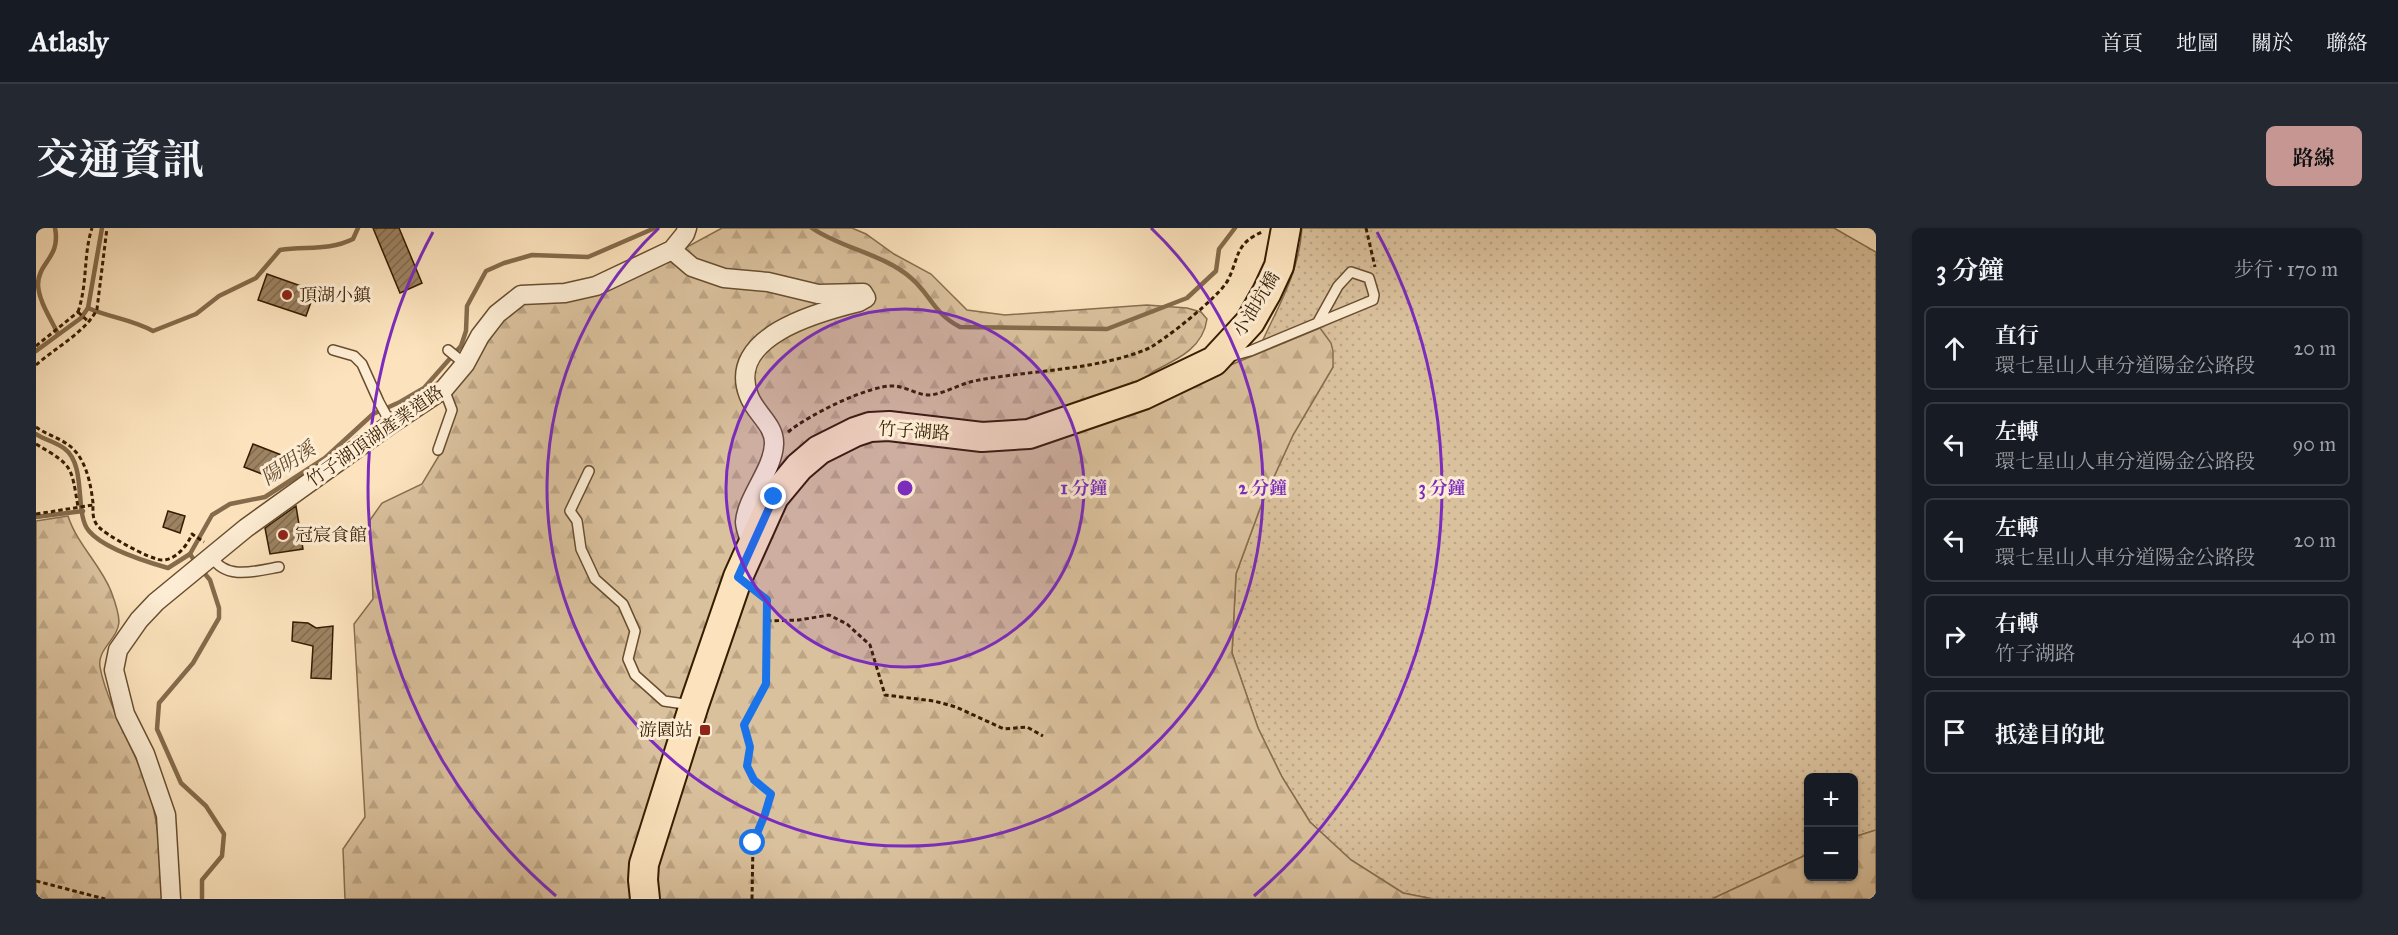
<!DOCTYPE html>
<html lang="zh-TW">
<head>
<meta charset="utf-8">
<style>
	:root { --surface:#171b24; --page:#242831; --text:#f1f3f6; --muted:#9ea1a6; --line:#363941; --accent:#c59692 }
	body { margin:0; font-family:"IM FELL Great Primer","Noto Serif TC",serif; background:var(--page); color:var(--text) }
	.controls { position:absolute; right:18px; bottom:18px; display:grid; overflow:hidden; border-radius:9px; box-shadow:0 2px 4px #0004 }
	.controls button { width:54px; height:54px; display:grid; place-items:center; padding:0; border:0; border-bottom:2px solid var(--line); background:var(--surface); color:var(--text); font:30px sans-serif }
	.stop { position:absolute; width:18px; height:18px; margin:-14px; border:4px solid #1a73e8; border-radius:50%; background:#fff }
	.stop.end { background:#1a73e8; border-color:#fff; box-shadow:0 2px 6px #0008 }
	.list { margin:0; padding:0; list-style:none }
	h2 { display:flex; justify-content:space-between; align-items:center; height:78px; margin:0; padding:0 24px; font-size:26px }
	h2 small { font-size:20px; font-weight:400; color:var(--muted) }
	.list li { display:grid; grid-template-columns:39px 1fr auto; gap:18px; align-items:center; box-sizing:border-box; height:84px; margin:0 12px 12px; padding:0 12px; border:2px solid var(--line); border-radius:9px }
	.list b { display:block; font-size:22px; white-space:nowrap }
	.list p { margin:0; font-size:20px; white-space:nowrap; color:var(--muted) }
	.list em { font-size:20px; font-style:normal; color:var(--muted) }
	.icon { flex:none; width:33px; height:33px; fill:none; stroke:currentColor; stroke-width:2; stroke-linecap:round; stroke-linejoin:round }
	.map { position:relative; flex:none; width:1840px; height:671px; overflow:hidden; border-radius:9px }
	header { display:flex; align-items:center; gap:36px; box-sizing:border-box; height:84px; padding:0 30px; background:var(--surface); border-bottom:2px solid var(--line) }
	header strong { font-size:28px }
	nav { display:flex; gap:33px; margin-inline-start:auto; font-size:21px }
	.intro { display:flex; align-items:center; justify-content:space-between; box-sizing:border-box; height:144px; padding:0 36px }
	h1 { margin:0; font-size:42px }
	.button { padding:15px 27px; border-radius:9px; background:var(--accent); color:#111; font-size:21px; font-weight:700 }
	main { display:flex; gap:36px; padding:0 36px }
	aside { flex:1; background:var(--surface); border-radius:9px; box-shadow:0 2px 4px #0004 }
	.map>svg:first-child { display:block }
	.grass { fill:url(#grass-dots); stroke:#886e4e; stroke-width:1.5 }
	.forest { fill:url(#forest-firs); stroke:#886e4e; stroke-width:1.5 }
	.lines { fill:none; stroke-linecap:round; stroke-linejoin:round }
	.stream { stroke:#856b4b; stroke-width:4.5 }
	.building { fill:url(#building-hatch); stroke:#361c00; stroke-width:1.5 }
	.lane-casing { stroke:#684e2f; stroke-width:12 }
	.street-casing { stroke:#684e2f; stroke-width:21 }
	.primary-casing { stroke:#361c00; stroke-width:32 }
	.path { stroke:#361c00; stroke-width:3; stroke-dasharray:4.5 3; stroke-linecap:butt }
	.lane { stroke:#fdedd4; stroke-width:9 }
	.street { stroke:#fdedd4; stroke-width:18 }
	.primary { stroke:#fce3bd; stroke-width:28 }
	.route { stroke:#1a73e8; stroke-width:8 }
	.ring { fill:none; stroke:#7b2cbf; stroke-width:3 }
	.poi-dot { fill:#8f2418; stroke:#fdedd4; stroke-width:2 }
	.labels { text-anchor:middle; stroke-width:6; stroke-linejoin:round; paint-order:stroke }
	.poi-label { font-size:18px; fill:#361c00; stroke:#fdedd4; text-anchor:start }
	.street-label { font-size:18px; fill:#361c00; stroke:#fdedd4 }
	.water-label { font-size:20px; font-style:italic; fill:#644a2c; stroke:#fdedd4 }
	.centre { fill:#7b2cbf; stroke:#fdedd4; stroke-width:3 }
	.ring-label { font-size:18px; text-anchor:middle; font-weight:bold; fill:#7b2cbf; stroke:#fdedd4; stroke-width:6; stroke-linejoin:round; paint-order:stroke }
</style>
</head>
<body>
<header>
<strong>Atlasly</strong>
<nav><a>首頁</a><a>地圖</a><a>關於</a><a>聯絡</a></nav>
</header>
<div class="intro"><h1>交通資訊</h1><a class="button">路線</a></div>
<main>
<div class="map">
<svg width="1840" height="671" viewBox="0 0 1840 671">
	<defs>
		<pattern id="grass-dots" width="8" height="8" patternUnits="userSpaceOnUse" patternTransform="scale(1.5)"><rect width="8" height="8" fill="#dac19d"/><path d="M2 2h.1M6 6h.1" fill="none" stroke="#bca585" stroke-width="1.8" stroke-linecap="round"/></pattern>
		<pattern id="forest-firs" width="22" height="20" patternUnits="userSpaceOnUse" patternTransform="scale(1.5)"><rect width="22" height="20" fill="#dac19d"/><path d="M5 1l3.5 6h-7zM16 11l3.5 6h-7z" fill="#bca585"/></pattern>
		<pattern id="building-hatch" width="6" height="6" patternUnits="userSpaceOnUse" patternTransform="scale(1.5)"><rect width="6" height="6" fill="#9d8362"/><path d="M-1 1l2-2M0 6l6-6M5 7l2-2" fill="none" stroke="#816a4e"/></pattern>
	</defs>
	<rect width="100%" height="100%" fill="#fce3bd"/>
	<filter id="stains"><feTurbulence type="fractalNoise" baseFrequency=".00333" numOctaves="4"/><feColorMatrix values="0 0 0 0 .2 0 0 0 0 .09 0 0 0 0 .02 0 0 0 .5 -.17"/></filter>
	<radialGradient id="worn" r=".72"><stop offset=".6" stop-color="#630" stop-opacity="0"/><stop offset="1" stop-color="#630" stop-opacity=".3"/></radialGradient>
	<path class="grass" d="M1266 0H1798L1840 24V602L1818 609V550H1772V626L1676 671H1397L1367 665 1315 632 1274 594 1246 549 1222 500 1196 425 1200 346 1226 275 1257 207 1297 139 1284 100 1221 125C1239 83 1263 48 1266 0Z"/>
	<g class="forest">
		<path d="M686 0H816L830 6 858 26 895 46 931 82 969 87 1111 77 1151 80 1165 84 1171 91C1167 120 1142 131 1118 143L1113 147 1114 155 1180 143 1284 100 1295 115 1297 123V139L1257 207 1226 275 1200 346 1196 425 1222 500 1246 549 1274 594 1315 632 1367 665 1397 671H309L307 621 329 589 318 396 337 371 334 292 346 275 386 256 407 221 417 161 449 114 467 92 484 77 530 71 629 31Z"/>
		<path d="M32 288C41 316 64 336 75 363 78 371 83 385 83 394 82 411 61 421 64 439 70 472 95 517 108 549 123 586 125 631 126 671H0V293Z"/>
		<path d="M1840 602V671H1676L1772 626V648H1818V609Z"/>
	</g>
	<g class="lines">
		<g class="stream">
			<path d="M19 0C25 30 2 34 2 57 3 74 15 91 22 106"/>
			<path d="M776 0C804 20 848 26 875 50 895 67 897 85 924 99L1071 101 1151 70 1180 43 1183 21 1199 0"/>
			<path d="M52 80C75 90 95 91 117 103L160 86 183 68 220 50 244 22C270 18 293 23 317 11L322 0"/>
			<path d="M0 123 45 90 52 80 66 0"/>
			<path d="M0 206C9 212 20 214 29 221 51 238 38 286 53 303 67 320 111 334 132 340L154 326"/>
			<path d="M0 289 47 283"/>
			<path d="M160 335 154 326 176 287 194 276 229 269 289 230 337 186 364 174 388 160 425 118 430 103 431 78 450 43 468 35 496 27 552 29 619 0"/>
			<path d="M165 341 174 352 183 380V390L157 435 123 475 121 501 145 555 170 578 188 606 186 628 166 652V671"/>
		</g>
	</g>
	<g class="building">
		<path d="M337 0H363L386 55 364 65Z"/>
		<path d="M231 46 279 63 270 88 222 72Z"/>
		<path d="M217 216 248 228 239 251 208 239Z"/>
		<path d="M260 278 267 321 234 326 229 300Z"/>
		<path d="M132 283 149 288 144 305 127 299Z"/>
		<path d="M257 394 272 395 280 400 297 398 295 451 275 450 277 418 256 413Z"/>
	</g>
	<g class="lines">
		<g class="lane-casing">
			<g id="lane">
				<path d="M297 122 318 128 326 136 343 174 355 196"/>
				<path d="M412 122 429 136"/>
				<path d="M1192 129 1214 123 1337 72 1338 67 1333 50 1315 44 1302 58 1282 94"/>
				<path d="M402 222 416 182 408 161"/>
				<path d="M553 243 534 283 541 293 545 321 559 351 587 376 599 403 592 431 599 447 628 473 655 477"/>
				<path d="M176 328C188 353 221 343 243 339"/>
			</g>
		</g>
		<g class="street-casing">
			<g id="street">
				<path d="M636 22 656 39 688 50 732 54 782 66 827 65 830 70 823 74C782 84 689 109 713 168 719 185 739 197 738 216 737 242 711 269 709 294 709 300 713 309 715 316"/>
				<path d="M135 671 130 587 109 526 89 486 78 442 82 422 103 392 120 374 210 300 355 196 408 161 429 136 444 108 461 86 485 67 529 65 560 58 636 22 649 6 651 0"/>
			</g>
		</g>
		<g class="primary-casing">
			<path id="primary" d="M609 671 607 652 608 636 658 477 702 349 738 269 763 239 783 222 819 204 834 199 853 198 946 209 993 206 1107 167 1178 133 1214 94 1231 64 1243 38 1250 0"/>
		</g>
		<g class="path">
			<path d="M1330 0 1339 39"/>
			<path d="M42 84C52 54 47 28 56 0"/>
			<path d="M42 84 53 94"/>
			<path d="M0 118 42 84"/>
			<path d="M0 137C19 120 51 103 61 81L71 0"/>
			<path d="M0 199C12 208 29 211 39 223 51 236 55 258 57 275 57 283 56 290 61 297 67 306 115 332 126 332 140 332 151 318 156 306L168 314"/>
			<path d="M752 204C771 188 834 156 859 158 871 159 883 168 895 167 909 165 924 156 938 153 994 142 1055 143 1109 122 1126 115 1184 68 1192 52 1204 28 1198 16 1228 3"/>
			<path d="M0 216C37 238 35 237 42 279"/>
			<path d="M0 286 57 277"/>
			<path d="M731 393 763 392 793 387 811 396 834 417 849 467 898 473 920 479 968 501 991 499 1007 508"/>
			<path d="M0 653 69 671"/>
			<path d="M716 671 717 615 729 586 735 566 718 552 711 538 714 519 708 497 730 456 731 372 720 363"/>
		</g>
		<use href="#lane" class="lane"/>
		<use href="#street" class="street"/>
		<use href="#primary" class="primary"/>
	</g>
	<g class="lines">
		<path class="route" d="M717 615 729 586 735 566 718 552 711 538 714 519 708 497 730 456 731 372 702 349 738 269"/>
	</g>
	<circle cx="869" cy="260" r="179" fill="#7b2cbf" fill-opacity=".12"/>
	<g class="ring">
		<circle cx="869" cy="260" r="179"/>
		<path d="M1115 0A358 358 0 1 1 623 0"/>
		<path d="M520 668A537 537 0 0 1 397 4M1341 4A537 537 0 0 1 1218 668"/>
	</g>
	<g class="poi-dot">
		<circle cx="251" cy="67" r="6"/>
		<circle cx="247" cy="307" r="6"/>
		<rect x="663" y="496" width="12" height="12" rx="3"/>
	</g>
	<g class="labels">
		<g class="poi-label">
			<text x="263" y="73">頂湖小鎮</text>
			<text x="259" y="313">冠宸食館</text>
			<text x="657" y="508" text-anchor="end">游園站</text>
		</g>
		<g class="street-label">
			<text transform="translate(1220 76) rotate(-59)" y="6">小油坑橋</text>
			<text transform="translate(878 203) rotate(4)" y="6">竹子湖路</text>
			<text transform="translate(339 208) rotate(-35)" y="6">竹子湖頂湖產業道路</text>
		</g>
		<g class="water-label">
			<text transform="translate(252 235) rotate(-34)" y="7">陽明溪</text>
		</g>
	</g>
	<circle cx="869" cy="260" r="9" class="centre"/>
	<g class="ring-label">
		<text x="1048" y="266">1 分鐘</text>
		<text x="1227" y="266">2 分鐘</text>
		<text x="1406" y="266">3 分鐘</text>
	</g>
	<rect width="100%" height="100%" filter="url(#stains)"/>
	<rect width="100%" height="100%" fill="url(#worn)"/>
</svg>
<div class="controls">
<button>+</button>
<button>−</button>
</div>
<div class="stop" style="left:717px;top:615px"></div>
<div class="stop end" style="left:738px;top:269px"></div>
</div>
<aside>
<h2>3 分鐘<small>步行 · 170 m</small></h2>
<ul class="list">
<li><svg class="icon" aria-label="ahead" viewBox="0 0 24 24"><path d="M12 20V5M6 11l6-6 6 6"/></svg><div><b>直行</b><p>環七星山人車分道陽金公路段</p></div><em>20 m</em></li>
<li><svg class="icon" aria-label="left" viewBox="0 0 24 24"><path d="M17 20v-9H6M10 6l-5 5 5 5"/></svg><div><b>左轉</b><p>環七星山人車分道陽金公路段</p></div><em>90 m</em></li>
<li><svg class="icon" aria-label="left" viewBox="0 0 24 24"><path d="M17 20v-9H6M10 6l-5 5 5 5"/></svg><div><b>左轉</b><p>環七星山人車分道陽金公路段</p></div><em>20 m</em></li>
<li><svg class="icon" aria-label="right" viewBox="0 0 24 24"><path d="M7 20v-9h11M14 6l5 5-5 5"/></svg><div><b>右轉</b><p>竹子湖路</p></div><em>40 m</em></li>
<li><svg class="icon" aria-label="arrive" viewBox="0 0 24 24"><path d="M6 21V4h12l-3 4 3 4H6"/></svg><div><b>抵達目的地</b></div></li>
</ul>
</aside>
</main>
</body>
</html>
